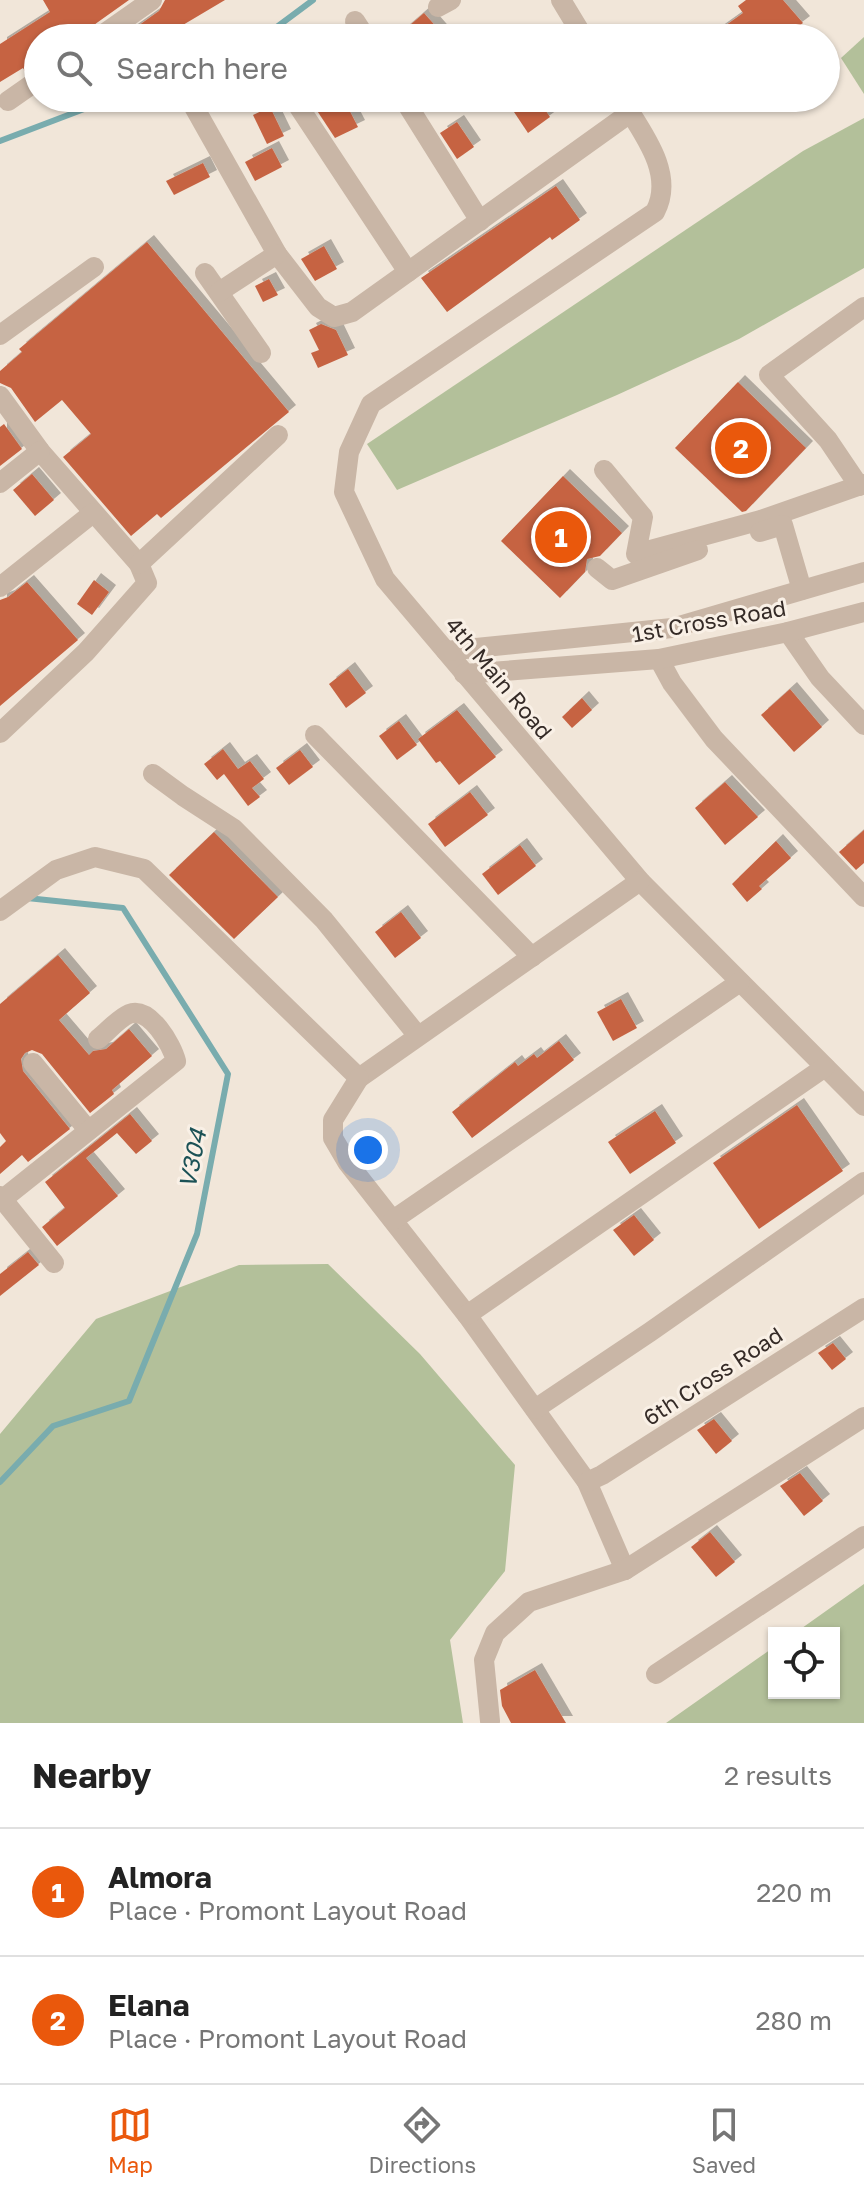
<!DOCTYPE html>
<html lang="en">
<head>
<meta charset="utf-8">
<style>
	:root { --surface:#fff; --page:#f2f2f2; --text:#222; --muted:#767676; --line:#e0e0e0; --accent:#ea580c }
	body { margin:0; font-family:"Golos Text",sans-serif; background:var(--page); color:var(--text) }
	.controls { position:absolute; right:24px; bottom:24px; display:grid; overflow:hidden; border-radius:0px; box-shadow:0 2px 6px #0004 }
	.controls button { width:72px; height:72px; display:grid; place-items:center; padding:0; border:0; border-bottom:2px solid var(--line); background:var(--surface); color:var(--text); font:40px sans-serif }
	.you { position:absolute; left:368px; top:1150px; width:28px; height:28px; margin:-20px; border:6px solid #fff; border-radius:50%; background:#1a73e8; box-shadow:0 0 0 12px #1a73e833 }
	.badge { display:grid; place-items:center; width:52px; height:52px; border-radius:50%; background:var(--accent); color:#fff; font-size:26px; font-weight:700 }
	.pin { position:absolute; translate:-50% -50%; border:4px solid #fff; box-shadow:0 2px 8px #0006 }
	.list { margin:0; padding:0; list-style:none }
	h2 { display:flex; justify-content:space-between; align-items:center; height:104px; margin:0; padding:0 32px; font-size:34px }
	h2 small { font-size:26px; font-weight:400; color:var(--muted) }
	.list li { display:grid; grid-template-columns:52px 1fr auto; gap:24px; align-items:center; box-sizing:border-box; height:128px; padding:0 32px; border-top:2px solid var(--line) }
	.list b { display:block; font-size:30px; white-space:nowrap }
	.list p { margin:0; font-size:26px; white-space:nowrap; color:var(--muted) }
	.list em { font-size:26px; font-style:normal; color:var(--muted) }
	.icon { flex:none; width:44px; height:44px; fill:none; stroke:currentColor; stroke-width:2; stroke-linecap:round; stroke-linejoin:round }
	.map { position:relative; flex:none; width:864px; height:1723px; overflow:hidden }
	.search { position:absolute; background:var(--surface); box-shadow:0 2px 6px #0004; left:24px; right:24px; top:24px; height:88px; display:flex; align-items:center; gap:20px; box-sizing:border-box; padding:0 28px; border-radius:44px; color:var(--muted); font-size:30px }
	.sheet { height:360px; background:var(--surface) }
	nav { display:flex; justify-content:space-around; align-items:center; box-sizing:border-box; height:112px; border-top:2px solid var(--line); background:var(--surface); font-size:22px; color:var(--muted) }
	nav a { display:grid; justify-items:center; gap:4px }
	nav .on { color:var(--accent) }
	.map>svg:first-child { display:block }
	.green { fill:#b3c09a }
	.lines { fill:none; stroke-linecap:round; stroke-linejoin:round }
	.stream { stroke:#79acae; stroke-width:6 }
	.building { fill:#c66343; filter:url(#shadow) }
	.minor { stroke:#c9b6a6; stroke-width:20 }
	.labels { text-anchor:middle; stroke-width:6; stroke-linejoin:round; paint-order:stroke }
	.street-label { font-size:22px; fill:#352b27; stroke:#f9f0e6 }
	.water-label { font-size:24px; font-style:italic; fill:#1c5256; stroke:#f9f0e6 }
</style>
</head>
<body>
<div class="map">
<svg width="864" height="1723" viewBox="0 0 864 1723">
	<defs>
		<filter id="shadow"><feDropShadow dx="7" dy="-7" stdDeviation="0" flood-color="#0004"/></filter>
	</defs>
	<rect width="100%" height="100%" fill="#f1e6d9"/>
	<g class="green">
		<path d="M864 37V94L841 58Z"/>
		<path d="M864 118V268L739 339 617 395 397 490 367 444 803 151Z"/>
		<path d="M328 1264 420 1354 515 1465 505 1571 450 1640 463 1723H0V1434L96 1319 239 1265Z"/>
		<path d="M864 1584V1723H666L774 1647V1693H834V1633H795Z"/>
	</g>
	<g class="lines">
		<g class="stream">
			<path d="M262 38 313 0"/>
			<path d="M0 141 113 98"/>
			<path d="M0 1482 53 1426 129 1401 197 1234 228 1074 123 908 27 898"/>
		</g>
	</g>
	<g class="building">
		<path d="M43 0H129L91 27 85 38H38V67L26 73 23 68 0 82V44L50 12Z"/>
		<path d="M165 0H225L161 38H121L159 11Z"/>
		<path d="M746 0H783L803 23 783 38H708L743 13 738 6Z"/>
		<path d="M424 13 446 38H395Z"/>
		<path d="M315 98H343L358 127 335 138 310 100Z"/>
		<path d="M521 98H537L550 117 528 133 510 106Z"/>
		<path d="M270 107 284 136 267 144 253 115Z"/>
		<path d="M457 122 474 147 457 159 440 133Z"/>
		<path d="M272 148 282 167 255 181 245 162Z"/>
		<path d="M203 163 210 177 174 195 166 181Z"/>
		<path d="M556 186 580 220 552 240 550 237 447 312 421 278Z"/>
		<path d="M147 242 289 412 161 518 157 514 131 536 63 457 91 434 62 400 35 422 11 388 0 383V371L22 352 19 349Z"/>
		<path d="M324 246 337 269 315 281 301 259Z"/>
		<path d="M269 279 278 295 263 302 255 286Z"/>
		<path d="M321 324 336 330 348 355 318 368 311 353 319 350 309 330Z"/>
		<path d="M738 382 806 448 746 511 742 512 675 448Z"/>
		<path d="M4 424 22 449 0 466V427Z"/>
		<path d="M32 474 54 500 35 516 13 490Z"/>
		<path d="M563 476 622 533 600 556 587 559 585 572 560 598 501 541Z"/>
		<path d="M94 580 109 592 92 615 77 604Z"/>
		<path d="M27 582 78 640 0 706V600L8 597Z"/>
		<path d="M348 669 366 693 346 708 329 684Z"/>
		<path d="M790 689 822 727 794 752 761 715Z"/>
		<path d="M582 698 592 710 572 728 562 717Z"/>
		<path d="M457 710 496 757 459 785 440 761 436 763 418 739Z"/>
		<path d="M399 721 417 745 397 760 379 736Z"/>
		<path d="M223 749 238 769 250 761 264 779 252 788 260 797 248 806 224 774 217 780 204 764Z"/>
		<path d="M300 750 313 767 289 785 276 768Z"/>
		<path d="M725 782 758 817 725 845 695 808Z"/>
		<path d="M470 792 488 815 445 847 428 824Z"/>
		<path d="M864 830V863L856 870 839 852Z"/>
		<path d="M214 832 278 897 234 939 169 875Z"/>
		<path d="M776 841 791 858 759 886 762 889 747 902 732 884Z"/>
		<path d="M520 845 536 866 498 895 482 874Z"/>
		<path d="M401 912 421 938 395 958 375 932Z"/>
		<path d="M58 955 90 993 59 1020 89 1055 93 1051 106 1049 129 1029 152 1056 112 1090 114 1094 90 1113 42 1054 32 1050 25 1053 21 1059 23 1071 70 1129 28 1162 22 1155 0 1174V1147L6 1141 0 1133V1004Z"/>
		<path d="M621 999 637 1028 613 1041 597 1012Z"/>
		<path d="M559 1041 574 1060 472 1138 452 1112 515 1062 518 1066 534 1054 537 1058Z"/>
		<path d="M797 1105 843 1171 759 1229 713 1163Z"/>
		<path d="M655 1111 676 1143 630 1174 608 1142Z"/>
		<path d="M130 1114 152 1141 136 1154 117 1133 86 1158 118 1196 57 1246 42 1227 65 1208 45 1182Z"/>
		<path d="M634 1215 654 1240 634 1256 613 1230Z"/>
		<path d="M28 1252 39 1265 0 1296V1274Z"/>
		<path d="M833 1343 846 1359 832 1370 818 1353Z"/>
		<path d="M714 1419 732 1441 716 1454 697 1430Z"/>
		<path d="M800 1473 823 1501 804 1516 780 1486Z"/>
		<path d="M710 1532 735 1562 716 1577 691 1547Z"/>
		<path d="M535 1670 566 1723H511L502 1706 500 1690Z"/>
	</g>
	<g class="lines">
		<g class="minor">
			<path d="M561 0 584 38"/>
			<path d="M438 7 451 0"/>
			<path d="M355 21 366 38"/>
			<path d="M98 38 152 0"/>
			<path d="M189 98 277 254 318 307 334 317 352 312 630 113"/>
			<path d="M293 98 408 272"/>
			<path d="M403 98 480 221"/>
			<path d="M621 98C641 131 676 173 655 212L371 404 349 452 344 492 385 579 640 881 864 1106"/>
			<path d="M8 101 38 80"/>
			<path d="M205 273 261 353"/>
			<path d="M219 292 277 254"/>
			<path d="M0 335 94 267"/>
			<path d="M0 396 40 451 139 564 147 583 86 652 0 733"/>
			<path d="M604 470 643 517 636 554 761 520 864 484"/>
			<path d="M0 483 40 451"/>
			<path d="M859 486 828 440 769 375 864 307"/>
			<path d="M760 532 783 525 802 590"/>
			<path d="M139 564 278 435"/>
			<path d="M597 568 612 580 698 550"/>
			<path d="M0 587 93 513"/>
			<path d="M788 632 820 678 864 725"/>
			<path d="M446 651 672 628 864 572"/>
			<path d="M659 659 672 683 714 739 864 897"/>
			<path d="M464 674 659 659 788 632 864 612"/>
			<path d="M315 735 532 957"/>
			<path d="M153 774 183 796 234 829 324 920 418 1036"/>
			<path d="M0 911 56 870 95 857 144 869 359 1078 640 881"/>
			<path d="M33 1063 88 1130"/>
			<path d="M359 1078 333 1120V1138L347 1162 467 1315 587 1482 625 1570"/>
			<path d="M0 1196 54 1263"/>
			<path d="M3 1199 176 1061C172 1045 150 1006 129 1014 119 1018 107 1032 98 1039"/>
			<path d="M393 1220 740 982"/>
			<path d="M467 1315 825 1067"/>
			<path d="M535 1409 650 1332 864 1182"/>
			<path d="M587 1482 602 1475 864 1308"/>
			<path d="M656 1674 864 1536"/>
			<path d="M490 1721 484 1660 495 1633 529 1602 625 1570 864 1417"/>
		</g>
	</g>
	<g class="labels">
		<g class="street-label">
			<text transform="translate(709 621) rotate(-10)" y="8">1st Cross Road</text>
			<text transform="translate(499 678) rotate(50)" y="8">4th Main Road</text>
			<text transform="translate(713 1376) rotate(-33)" y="8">6th Cross Road</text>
		</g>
		<g class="water-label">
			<text transform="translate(193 1159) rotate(-79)" y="8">V304</text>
		</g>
	</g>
</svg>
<div class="controls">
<button><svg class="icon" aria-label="locate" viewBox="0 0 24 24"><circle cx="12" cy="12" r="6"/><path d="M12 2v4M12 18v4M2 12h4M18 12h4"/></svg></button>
</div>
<div class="you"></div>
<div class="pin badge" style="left:561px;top:537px">1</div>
<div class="pin badge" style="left:741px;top:448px">2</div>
<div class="search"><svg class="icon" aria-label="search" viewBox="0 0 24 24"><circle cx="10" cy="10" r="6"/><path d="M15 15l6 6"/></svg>Search here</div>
</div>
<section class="sheet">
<h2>Nearby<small>2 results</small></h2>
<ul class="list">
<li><span class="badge">1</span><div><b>Almora</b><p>Place · Promont Layout Road</p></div><em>220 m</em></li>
<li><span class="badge">2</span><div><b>Elana</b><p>Place · Promont Layout Road</p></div><em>280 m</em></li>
</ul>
</section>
<nav>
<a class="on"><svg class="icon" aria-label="map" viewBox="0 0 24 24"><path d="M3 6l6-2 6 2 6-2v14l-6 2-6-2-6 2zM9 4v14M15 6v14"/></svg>Map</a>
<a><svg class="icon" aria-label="directions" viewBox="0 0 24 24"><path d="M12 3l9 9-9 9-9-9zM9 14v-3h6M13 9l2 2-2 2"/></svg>Directions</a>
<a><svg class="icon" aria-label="saved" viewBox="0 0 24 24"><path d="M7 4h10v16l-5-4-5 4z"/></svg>Saved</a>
</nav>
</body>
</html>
